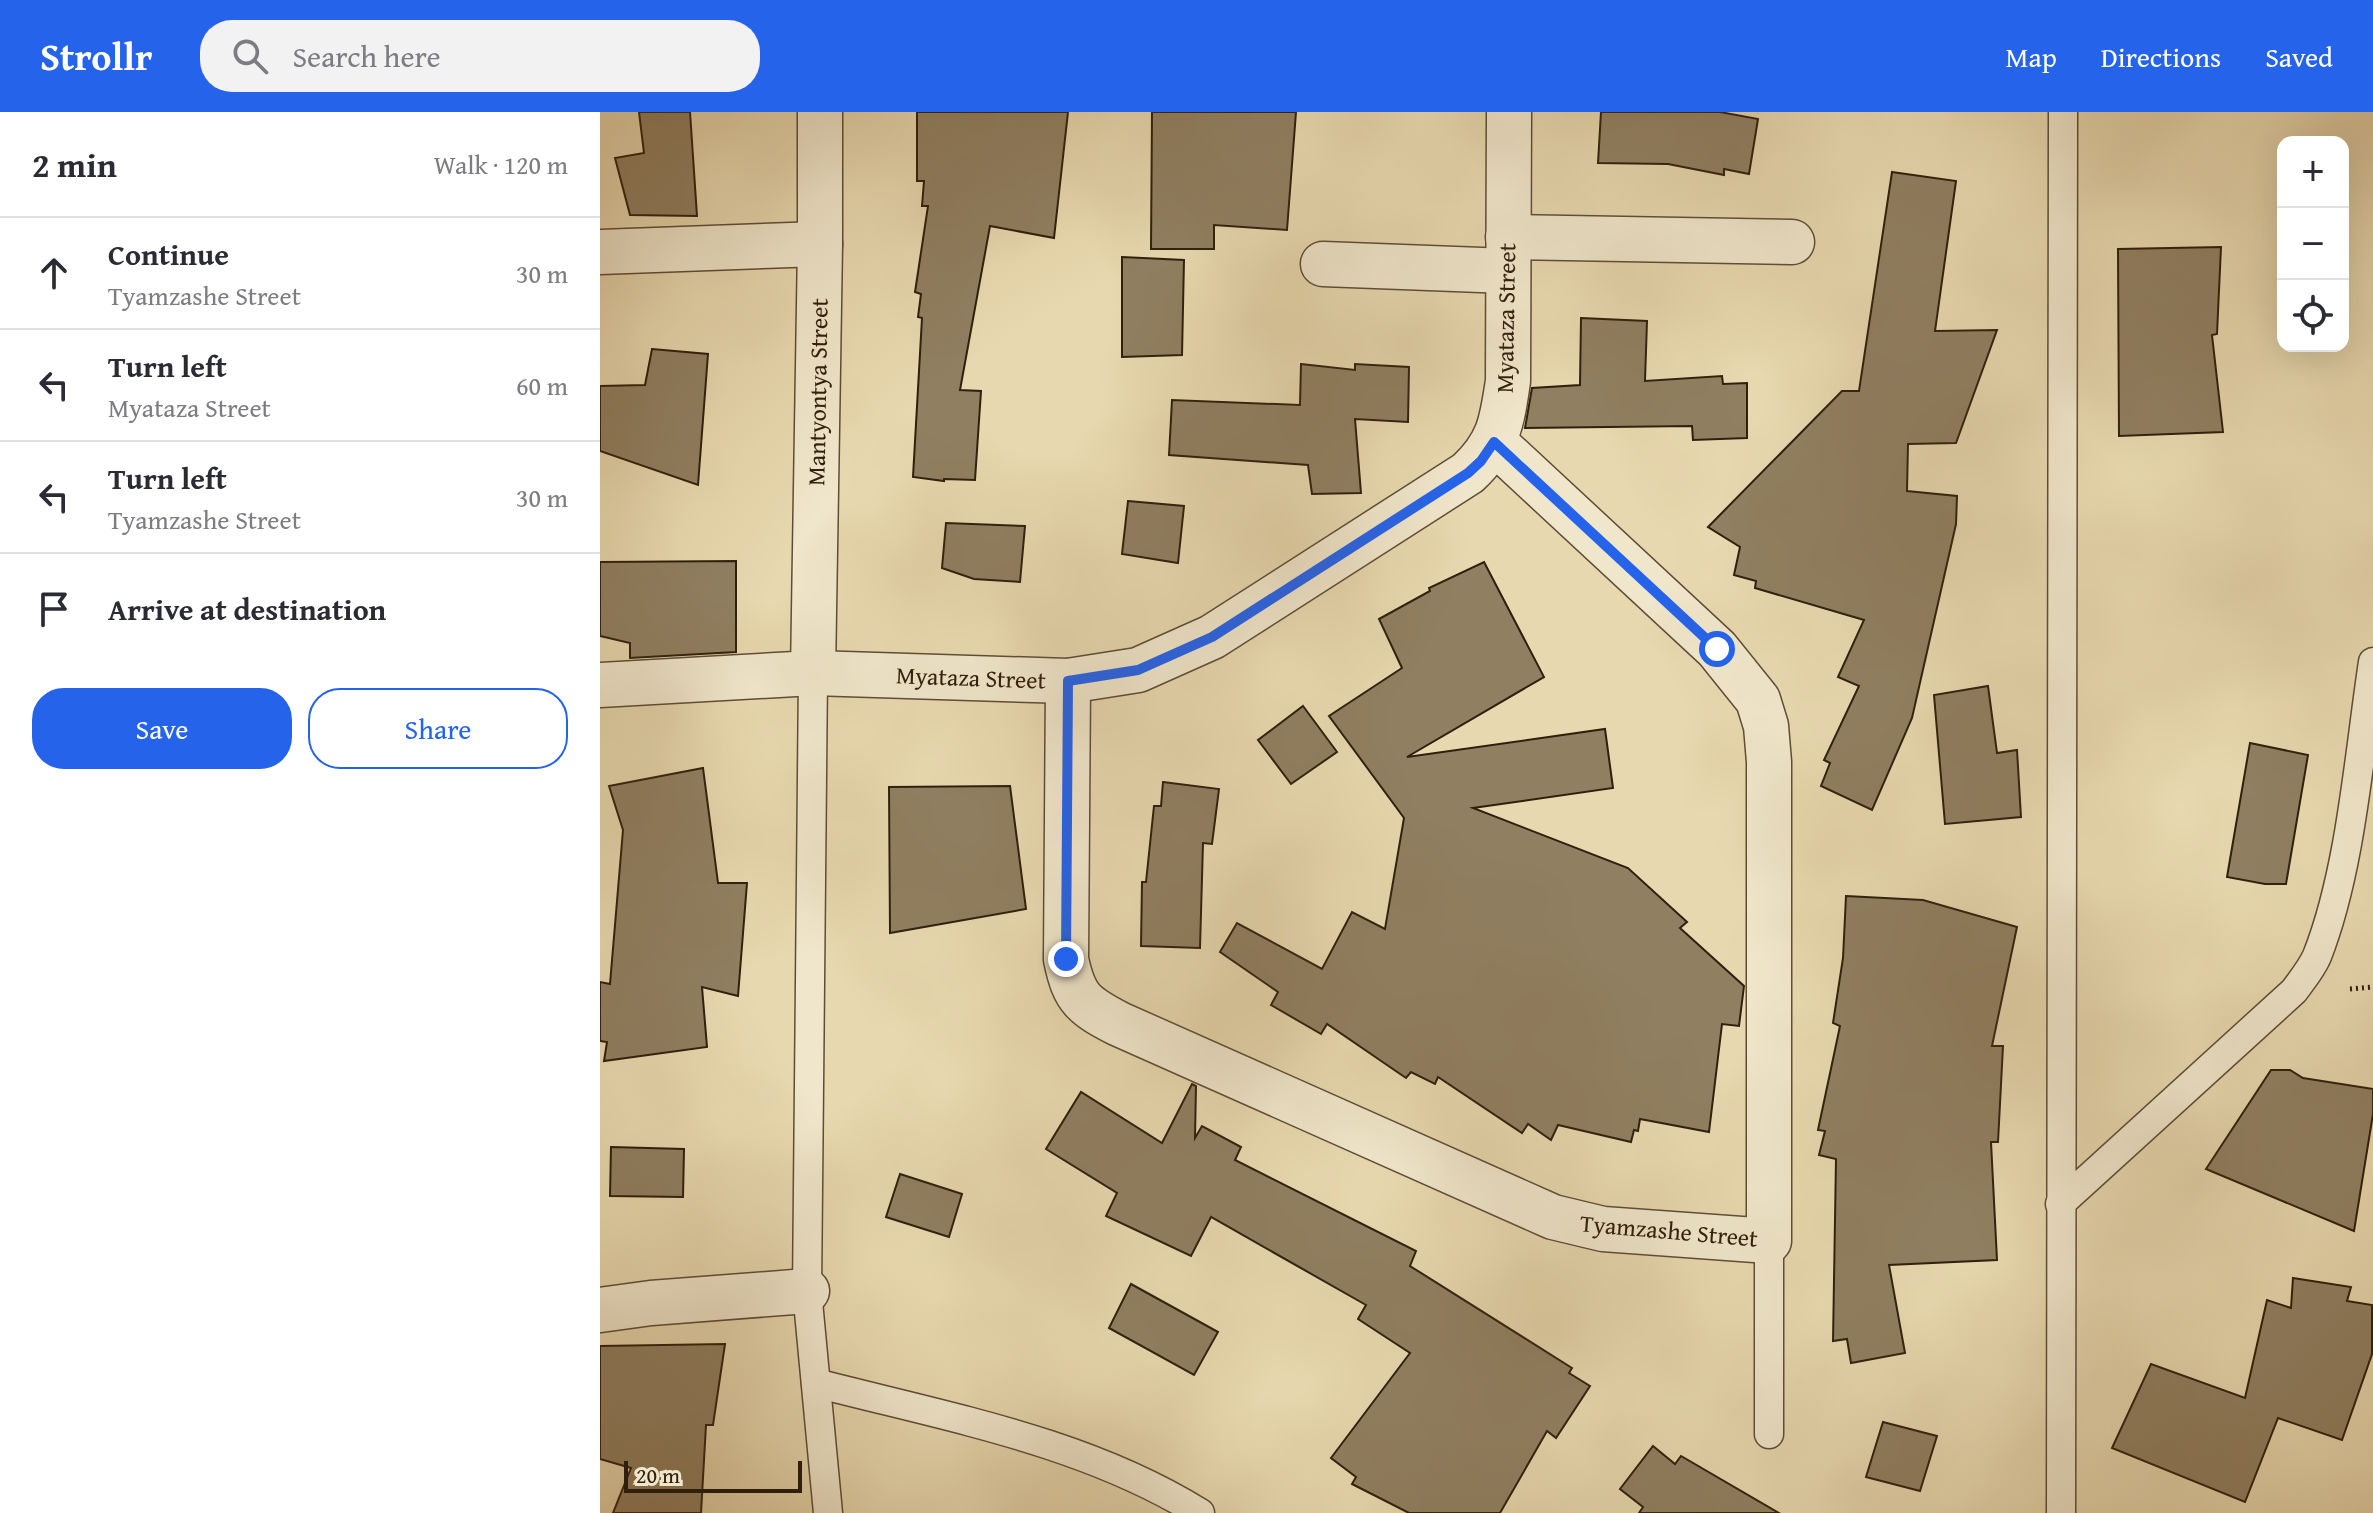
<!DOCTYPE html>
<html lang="en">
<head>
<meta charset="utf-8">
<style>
	:root { --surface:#fff; --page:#f2f2f3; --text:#2b2b33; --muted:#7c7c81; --line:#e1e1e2; --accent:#2563eb }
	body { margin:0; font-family:"Gentium Book Plus",serif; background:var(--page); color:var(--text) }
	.controls { position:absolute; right:24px; top:24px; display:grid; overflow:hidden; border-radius:16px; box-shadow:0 8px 32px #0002 }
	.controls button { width:72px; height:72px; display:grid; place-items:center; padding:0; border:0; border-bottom:2px solid var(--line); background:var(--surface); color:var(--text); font:40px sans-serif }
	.scale { position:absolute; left:24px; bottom:20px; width:178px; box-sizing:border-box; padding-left:8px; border:4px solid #301f0d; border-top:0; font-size:22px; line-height:28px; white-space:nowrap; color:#301f0d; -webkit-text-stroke:6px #f0e6cb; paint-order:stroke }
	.stop { position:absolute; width:24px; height:24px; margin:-18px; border:6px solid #2563eb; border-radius:50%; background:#fff }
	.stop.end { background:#2563eb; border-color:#fff; box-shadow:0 2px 8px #0008 }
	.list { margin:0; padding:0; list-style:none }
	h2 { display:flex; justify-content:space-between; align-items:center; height:104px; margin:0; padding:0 32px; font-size:34px }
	h2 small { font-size:26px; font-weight:400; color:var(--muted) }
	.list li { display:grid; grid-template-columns:52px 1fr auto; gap:24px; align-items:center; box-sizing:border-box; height:112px; padding:0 32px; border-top:2px solid var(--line) }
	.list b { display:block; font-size:30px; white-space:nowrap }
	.list p { margin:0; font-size:26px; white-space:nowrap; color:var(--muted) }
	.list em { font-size:26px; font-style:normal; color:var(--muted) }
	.actions { display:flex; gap:16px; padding:24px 32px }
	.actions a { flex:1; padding:18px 0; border:2px solid var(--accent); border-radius:32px; text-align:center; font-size:28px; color:var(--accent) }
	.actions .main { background:var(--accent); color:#fff }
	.icon { flex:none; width:44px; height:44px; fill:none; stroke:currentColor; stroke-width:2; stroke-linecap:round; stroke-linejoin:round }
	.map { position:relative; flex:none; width:1773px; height:1401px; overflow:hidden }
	header { display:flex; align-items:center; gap:48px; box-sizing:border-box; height:112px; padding:0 40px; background:var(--accent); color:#fff }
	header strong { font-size:38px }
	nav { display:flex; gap:44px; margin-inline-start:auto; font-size:28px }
	.search { width:560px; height:72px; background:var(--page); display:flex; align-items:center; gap:20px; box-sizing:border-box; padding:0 28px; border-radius:32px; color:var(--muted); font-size:30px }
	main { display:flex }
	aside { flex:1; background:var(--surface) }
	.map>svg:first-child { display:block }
	.building { fill:#907f61; stroke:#301f0d; stroke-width:2 }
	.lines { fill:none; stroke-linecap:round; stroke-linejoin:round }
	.lane-casing { stroke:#5e4d36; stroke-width:31 }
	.street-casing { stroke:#5e4d36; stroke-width:47 }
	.path { stroke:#301f0d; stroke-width:5; stroke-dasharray:2 4; stroke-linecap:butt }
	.lane { stroke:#f0e6cb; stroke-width:28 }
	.street { stroke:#f0e6cb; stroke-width:44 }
	.route { stroke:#2563eb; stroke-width:10 }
	.labels { text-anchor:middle; stroke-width:6; stroke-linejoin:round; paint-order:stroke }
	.street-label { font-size:24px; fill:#301f0d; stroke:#f0e6cb }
</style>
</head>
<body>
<header>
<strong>Strollr</strong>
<div class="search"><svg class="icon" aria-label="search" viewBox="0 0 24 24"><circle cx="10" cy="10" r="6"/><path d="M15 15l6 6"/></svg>Search here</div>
<nav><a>Map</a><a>Directions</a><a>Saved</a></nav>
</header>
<main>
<aside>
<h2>2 min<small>Walk · 120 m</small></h2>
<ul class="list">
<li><svg class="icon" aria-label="ahead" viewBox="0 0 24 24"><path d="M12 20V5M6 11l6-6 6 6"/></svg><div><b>Continue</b><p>Tyamzashe Street</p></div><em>30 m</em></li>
<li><svg class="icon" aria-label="left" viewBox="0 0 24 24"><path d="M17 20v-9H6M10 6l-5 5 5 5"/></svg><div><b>Turn left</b><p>Myataza Street</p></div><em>60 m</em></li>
<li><svg class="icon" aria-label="left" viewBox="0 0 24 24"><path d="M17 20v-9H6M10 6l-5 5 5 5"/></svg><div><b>Turn left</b><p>Tyamzashe Street</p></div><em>30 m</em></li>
<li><svg class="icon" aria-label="arrive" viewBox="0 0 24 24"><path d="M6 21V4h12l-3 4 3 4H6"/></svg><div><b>Arrive at destination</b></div></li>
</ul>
<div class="actions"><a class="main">Save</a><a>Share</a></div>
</aside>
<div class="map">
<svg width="1773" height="1401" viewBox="0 0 1773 1401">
	<rect width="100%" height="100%" fill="#e8d8af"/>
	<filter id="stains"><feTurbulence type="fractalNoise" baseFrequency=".0025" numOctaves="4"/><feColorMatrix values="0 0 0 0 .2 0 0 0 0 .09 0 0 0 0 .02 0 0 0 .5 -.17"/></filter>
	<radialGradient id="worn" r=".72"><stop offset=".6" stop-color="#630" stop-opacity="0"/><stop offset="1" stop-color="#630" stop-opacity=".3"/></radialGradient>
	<g class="building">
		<path d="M39 0H90L97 104 30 103 15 46 44 41Z"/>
		<path d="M317 0H468L454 126 390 114 360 278 381 279 375 368 344 367V369L313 365 322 206 318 205 321 182 315 180 328 94H322L324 69H317Z"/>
		<path d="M552 0H696L687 118 614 113V137H551Z"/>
		<path d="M1001 0H1120L1158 7 1149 62 1124 57V63L1068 52 998 51Z"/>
		<path d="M1292 60 1356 69 1335 219 1397 218 1356 331 1308 332 1307 379 1357 384 1356 412 1312 606 1272 698 1221 674 1230 651 1224 648 1259 574 1238 565 1264 508 1155 476 1156 469 1134 463 1140 435 1108 415 1242 279H1259Z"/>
		<path d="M1621 135 1617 222 1612 223 1623 320 1519 324 1518 137Z"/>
		<path d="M522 145 584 148 582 243 522 245Z"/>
		<path d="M981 206 1047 209 1045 269 1122 264 1123 272 1147 271V326L1093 328 1092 314 925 316 932 276 980 273Z"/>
		<path d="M52 237 108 242 98 373 0 339V274L45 273Z"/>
		<path d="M701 252 755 258V252L809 255 808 310 755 307 761 381 712 382 708 353 569 343 572 288 700 293Z"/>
		<path d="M528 389 584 394 578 451 522 442Z"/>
		<path d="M346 411 425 414 420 470 374 467 342 456Z"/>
		<path d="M136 449V540L30 546V531L0 524V450Z"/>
		<path d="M884 450 944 565 807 645 1005 617 1013 676 873 696 1028 756 1087 810 1080 816 1144 874 1139 914 1122 912 1109 1020 1040 1007 1038 1019 1034 1018 1031 1030 958 1013 951 1028 928 1012 922 1021 838 965 835 972 811 960 806 966 727 912 721 922 671 893 678 880 620 840 637 811 722 857 752 800 785 817 804 706 729 604 802 556 779 507 830 479 829 476Z"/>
		<path d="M1388 574 1397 641 1417 638 1421 705 1345 712 1334 583Z"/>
		<path d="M703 594 737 640 691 672 658 628Z"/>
		<path d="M1650 631 1708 643 1686 772H1665L1627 765Z"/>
		<path d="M103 656 118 771H147L138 884 102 875 107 935 4 949 7 930 0 929V870L10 872 23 718 9 674Z"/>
		<path d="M563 670 619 677 612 732 603 731 600 836 541 834 542 770H546L554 694H561Z"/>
		<path d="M410 674 426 797 290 821 289 675Z"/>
		<path d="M1246 784 1323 788 1417 815 1392 934H1403L1398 1030H1391L1397 1148 1289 1153 1305 1241 1251 1251 1247 1227 1233 1229 1236 1047 1219 1043 1225 1019 1218 1018 1240 914 1233 911 1243 846Z"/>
		<path d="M1671 958H1690L1703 966 1773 977V1002L1754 1119 1606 1057Z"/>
		<path d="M592 972 596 974 595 1026 602 1014 641 1035 635 1048 816 1139 810 1154 972 1256 969 1261 990 1274 956 1326 947 1319 900 1401H809L752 1372 756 1365 731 1346 810 1241 758 1207 766 1193 611 1105 591 1144 506 1104 517 1081 446 1037 481 980 562 1031Z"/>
		<path d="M11 1035 84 1037 83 1085 10 1084Z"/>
		<path d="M300 1062 362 1082 349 1125 286 1105Z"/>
		<path d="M1693 1166 1751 1175 1747 1189 1772 1193V1242L1742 1328 1678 1306 1645 1390 1512 1336 1551 1252 1645 1286 1667 1188 1691 1196Z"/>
		<path d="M531 1172 618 1220 594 1263 509 1216Z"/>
		<path d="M125 1232 113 1313H106L101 1401H13L31 1356 0 1347V1234Z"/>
		<path d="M1283 1310 1337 1324 1320 1379 1266 1365Z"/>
		<path d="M1053 1334 1075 1352 1081 1344 1179 1401H1039L1043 1395 1020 1377Z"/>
	</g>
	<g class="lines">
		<g class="lane-casing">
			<g id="lane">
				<path d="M213 561 207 1179 228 1401"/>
				<path d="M1460 1092 1694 879C1702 868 1712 856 1717 844 1751 758 1759 642 1773 550"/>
				<path d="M216 1271C346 1305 484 1329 600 1401"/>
				<path d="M1169 1322V1129"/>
				<path d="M1461 1401 1463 0"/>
			</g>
		</g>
		<g class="street-casing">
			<g id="street">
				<path d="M908 125 1192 130"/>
				<path d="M0 140 220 132"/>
				<path d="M723 152 908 159"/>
				<path d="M213 561 220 132V0"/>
				<path d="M468 569 466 847C474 887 484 894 519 912L953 1105 1003 1117 1169 1129V650L1166 614 1158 588 1117 537 894 330"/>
				<path d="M0 573 213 561 468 569 538 558 612 525 868 361C899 332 902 310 908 269L909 0"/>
				<path d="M0 1198 51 1191 207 1179"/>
			</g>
		</g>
		<path class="path" d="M1750 877 1773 875"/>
		<use href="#lane" class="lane"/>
		<use href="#street" class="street"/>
	</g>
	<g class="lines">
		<path class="route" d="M466 847 468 569 538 558 612 525 868 361 881 349 894 330 1117 537"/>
	</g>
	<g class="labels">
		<g class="street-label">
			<text transform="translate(906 206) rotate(-89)" y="8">Myataza Street</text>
			<text transform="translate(218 280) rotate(-89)" y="8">Mantyontya Street</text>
			<text transform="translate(371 566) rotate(2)" y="8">Myataza Street</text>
			<text transform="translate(1069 1119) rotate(5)" y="8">Tyamzashe Street</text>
		</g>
	</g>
	<rect width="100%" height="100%" filter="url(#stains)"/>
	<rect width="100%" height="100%" fill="url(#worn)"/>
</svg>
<div class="controls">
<button>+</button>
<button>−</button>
<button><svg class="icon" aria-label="locate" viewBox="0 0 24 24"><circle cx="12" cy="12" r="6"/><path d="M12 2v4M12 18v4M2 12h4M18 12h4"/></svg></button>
</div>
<div class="scale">20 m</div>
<div class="stop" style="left:1117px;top:537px"></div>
<div class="stop end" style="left:466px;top:847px"></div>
</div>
</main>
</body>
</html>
